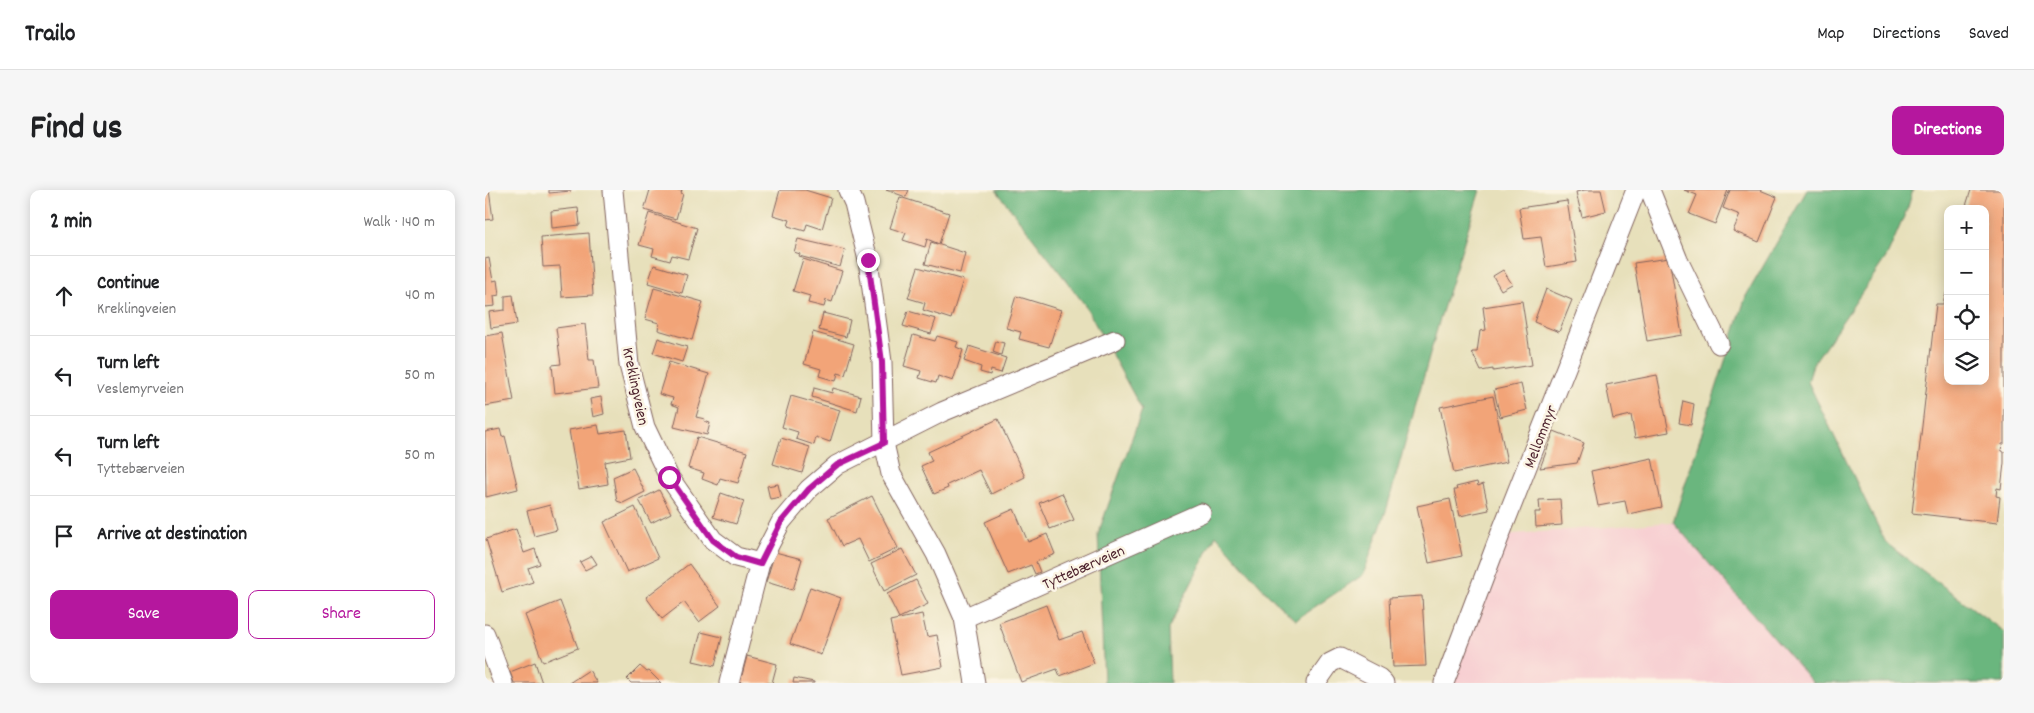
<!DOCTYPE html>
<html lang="en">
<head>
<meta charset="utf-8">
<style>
	:root { --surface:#fff; --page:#f6f6f6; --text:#202124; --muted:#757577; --line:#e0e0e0; --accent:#b5179e }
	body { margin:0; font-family:Dekko,sans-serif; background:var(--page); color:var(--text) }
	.controls { position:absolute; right:15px; top:15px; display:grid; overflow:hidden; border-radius:10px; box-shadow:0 2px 12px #0003 }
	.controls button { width:45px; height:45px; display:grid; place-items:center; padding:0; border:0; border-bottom:1px solid var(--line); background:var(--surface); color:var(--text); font:25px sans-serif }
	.stop { position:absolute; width:15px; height:15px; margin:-11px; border:4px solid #b5179e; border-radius:50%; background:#fff }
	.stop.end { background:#b5179e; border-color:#fff; box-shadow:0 1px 5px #0008 }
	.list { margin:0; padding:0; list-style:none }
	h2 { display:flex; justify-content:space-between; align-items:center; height:65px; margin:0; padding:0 20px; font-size:21px }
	h2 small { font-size:16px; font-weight:400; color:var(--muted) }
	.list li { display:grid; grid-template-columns:32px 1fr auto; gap:15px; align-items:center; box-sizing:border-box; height:80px; padding:0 20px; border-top:1px solid var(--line) }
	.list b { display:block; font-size:19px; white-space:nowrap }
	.list p { margin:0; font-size:16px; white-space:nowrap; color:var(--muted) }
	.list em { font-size:16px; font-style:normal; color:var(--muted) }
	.actions { display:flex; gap:10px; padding:15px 20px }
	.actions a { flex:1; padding:11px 0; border:1px solid var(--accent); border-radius:10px; text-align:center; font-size:18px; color:var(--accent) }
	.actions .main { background:var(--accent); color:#fff }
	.icon { flex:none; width:28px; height:28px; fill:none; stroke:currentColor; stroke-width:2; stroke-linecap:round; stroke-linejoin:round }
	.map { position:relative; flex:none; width:1519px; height:493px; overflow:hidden; border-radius:10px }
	header { display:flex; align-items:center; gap:30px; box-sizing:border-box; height:70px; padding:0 25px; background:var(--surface); border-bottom:1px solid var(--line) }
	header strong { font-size:24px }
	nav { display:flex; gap:28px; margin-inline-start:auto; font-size:18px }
	.intro { display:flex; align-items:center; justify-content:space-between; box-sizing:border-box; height:120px; padding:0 30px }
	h1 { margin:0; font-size:35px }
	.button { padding:12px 22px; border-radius:10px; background:var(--accent); color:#fff; font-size:18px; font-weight:700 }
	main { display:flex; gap:30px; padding:0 30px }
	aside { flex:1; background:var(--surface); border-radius:10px; box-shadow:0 2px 12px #0003 }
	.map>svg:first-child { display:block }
	.built { fill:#f7cfd2 }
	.forest { fill:#6ab67e; stroke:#5a6a54 }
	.building { fill:#f2a478 }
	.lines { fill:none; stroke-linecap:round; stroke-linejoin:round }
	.minor-casing { stroke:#81635d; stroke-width:21 }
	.minor { stroke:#fff; stroke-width:19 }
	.route { stroke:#b5179e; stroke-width:6 }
	.labels { text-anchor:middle; stroke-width:5; stroke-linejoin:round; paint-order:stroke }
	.street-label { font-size:16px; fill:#4a1f2b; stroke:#fcf5e5 }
</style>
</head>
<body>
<header>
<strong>Trailo</strong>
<nav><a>Map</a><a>Directions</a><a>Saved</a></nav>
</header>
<div class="intro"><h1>Find us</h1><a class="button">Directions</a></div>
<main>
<aside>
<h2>2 min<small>Walk · 140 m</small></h2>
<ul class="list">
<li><svg class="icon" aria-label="ahead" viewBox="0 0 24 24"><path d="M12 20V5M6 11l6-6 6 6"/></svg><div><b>Continue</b><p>Kreklingveien</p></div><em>40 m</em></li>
<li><svg class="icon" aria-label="left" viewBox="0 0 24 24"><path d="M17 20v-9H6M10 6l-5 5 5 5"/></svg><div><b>Turn left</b><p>Veslemyrveien</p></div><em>50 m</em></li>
<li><svg class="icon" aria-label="left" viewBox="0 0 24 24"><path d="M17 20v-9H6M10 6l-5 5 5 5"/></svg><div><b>Turn left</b><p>Tyttebærveien</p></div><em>50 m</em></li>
<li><svg class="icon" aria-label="arrive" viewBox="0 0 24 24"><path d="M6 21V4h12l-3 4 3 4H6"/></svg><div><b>Arrive at destination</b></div></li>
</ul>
<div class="actions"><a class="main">Save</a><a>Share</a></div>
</aside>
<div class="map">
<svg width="1519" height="493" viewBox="0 0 1519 493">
	<rect width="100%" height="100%" fill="#fcf5e5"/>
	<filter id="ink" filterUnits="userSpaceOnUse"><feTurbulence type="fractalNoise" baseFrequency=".02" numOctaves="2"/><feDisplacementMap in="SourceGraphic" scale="10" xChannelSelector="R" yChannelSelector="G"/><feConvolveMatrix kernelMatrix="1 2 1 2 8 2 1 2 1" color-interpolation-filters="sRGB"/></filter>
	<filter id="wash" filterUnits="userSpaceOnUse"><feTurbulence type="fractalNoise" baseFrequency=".0096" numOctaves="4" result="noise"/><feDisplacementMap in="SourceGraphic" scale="20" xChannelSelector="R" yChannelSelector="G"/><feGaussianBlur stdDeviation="1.12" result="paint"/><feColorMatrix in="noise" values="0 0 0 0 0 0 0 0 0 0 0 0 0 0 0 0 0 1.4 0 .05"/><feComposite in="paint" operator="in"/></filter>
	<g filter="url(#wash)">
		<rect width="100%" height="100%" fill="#e7e0bb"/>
		<path class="built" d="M1188 332 1328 493H959L1015 345Z"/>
		<g class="forest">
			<path d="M511 0H995L954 132 902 318 878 385 810 430 783 404 731 345 683 439 685 493H619L613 344 657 220 600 115Z"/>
			<path d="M1322 0H1428L1423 17 1402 66 1328 174 1323 192 1401 353 1519 442V493H1328L1188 332 1261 106Z"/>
		</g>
		<g id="blocks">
			<g class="building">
				<path d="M0 0H4L8 29 0 30Z"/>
				<path d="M64 0H86V1L64 3Z"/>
				<path d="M165 0H197L196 3 198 4 191 29 159 20Z"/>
				<path d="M295 0H320L346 8 337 39 322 34 320 41 303 36 305 30 288 25Z"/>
				<path d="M401 0H424L421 7Z"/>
				<path d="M1100 0H1116L1121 21 1097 27 1091 2Z"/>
				<path d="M1199 0H1243L1230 34 1204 24 1212 5Z"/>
				<path d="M1245 0H1275L1292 7 1274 52 1248 41 1255 25 1238 18Z"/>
				<path d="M1486 0H1519V254H1517L1516 261 1519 262V273L1516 299 1512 298 1511 306 1515 307 1512 333 1427 323 1451 114H1458L1462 100 1463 191H1500V19H1480Z"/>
				<path d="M415 7 464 23 454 54 442 49 440 57 418 50 421 43 405 38Z"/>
				<path d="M1082 11 1092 72 1061 77 1056 47 1039 49 1034 18Z"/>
				<path d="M93 18 95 35 67 38 66 21Z"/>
				<path d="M164 23 212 38 203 69 187 65 185 71 167 66 169 59 154 55Z"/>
				<path d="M104 43 108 105 77 107 75 76 58 77 56 47Z"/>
				<path d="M313 49 360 60 355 77 314 66 315 64 309 62Z"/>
				<path d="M446 52 480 63 475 83 440 74Z"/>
				<path d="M4 68 8 91 12 90 14 105 9 106 10 116 0 117V69Z"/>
				<path d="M1184 68 1197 145 1162 151 1149 73Z"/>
				<path d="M318 69 357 81 347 112 341 110 339 117 323 113 325 106 308 101Z"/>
				<path d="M169 75 202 85 197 103 163 93Z"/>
				<path d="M433 77 478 90 466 129 438 120 440 113 423 108Z"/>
				<path d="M1018 80 1027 94 1016 100 1008 86Z"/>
				<path d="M169 98 218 112 207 150 173 140 174 133 160 129Z"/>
				<path d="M1061 99 1087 110 1074 142 1049 132Z"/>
				<path d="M28 105 32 134 6 138 4 122 20 120V106Z"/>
				<path d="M531 106 576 120 564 157 534 149 536 142 521 138Z"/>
				<path d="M1037 111 1047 175 1008 181V179L996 181 987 162H992L995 141 1001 140 998 117Z"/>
				<path d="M423 121 451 129 446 144 418 136Z"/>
				<path d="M338 123 365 130 361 147 334 140Z"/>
				<path d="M100 134 104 170H109L113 198 70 203 67 175 76 174 71 138Z"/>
				<path d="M328 142 369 154 360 185 353 183 351 191 334 186 336 179 319 174Z"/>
				<path d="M17 143 29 211 0 216V146Z"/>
				<path d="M428 145 450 151 452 146 473 152 471 157 478 160 468 191 453 186 451 193 434 188 436 181 419 176Z"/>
				<path d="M173 148 202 157 197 172 168 163Z"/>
				<path d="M511 151 519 153 516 165 508 162Z"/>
				<path d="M484 156 521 168 516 183 506 180 505 185 495 182 496 177 479 171Z"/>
				<path d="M184 172 224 184 211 227 220 229 219 231 225 233 222 245 189 237 194 217 186 214 188 208 174 204Z"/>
				<path d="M1172 185 1184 242 1150 248 1146 225 1128 229 1121 195Z"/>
				<path d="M1036 194 1042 220 1015 227 1009 200Z"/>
				<path d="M329 198 347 203 348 198 376 206 372 221 327 207Z"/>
				<path d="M306 206 355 220 345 252 331 247 329 255 311 249 313 242 297 237Z"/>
				<path d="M1008 206 1022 272 969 283 955 217Z"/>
				<path d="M116 207 119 224 108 227 105 209Z"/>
				<path d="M1198 211 1209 214 1206 235 1194 233Z"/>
				<path d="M513 229 540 287 506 304 494 280 462 295 463 298 449 304 436 276 447 271 443 262Z"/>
				<path d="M113 235 115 244 141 240 145 267 120 272 123 294 94 299 84 240Z"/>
				<path d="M15 239 17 247 20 246 33 299 1 307 0 242Z"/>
				<path d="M1069 241 1099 253 1092 273 1055 278Z"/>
				<path d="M212 247 262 262 253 293 235 288 233 295 217 289 219 283 203 278Z"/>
				<path d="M296 248 325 257 317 283 288 274Z"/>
				<path d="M1167 268 1177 317 1143 324 1140 311 1113 316 1106 281Z"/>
				<path d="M148 278 160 302 138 313 132 311 128 287Z"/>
				<path d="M992 292 993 296 998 294 1004 320 975 326 969 300H972L971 297Z"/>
				<path d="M293 294 296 307 285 309 282 296Z"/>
				<path d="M174 300 186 323 166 333 154 310Z"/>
				<path d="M236 303 259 311 251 334 228 327Z"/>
				<path d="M577 303 589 330 565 339 554 313Z"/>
				<path d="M387 306 413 358 384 372 373 349 357 356 343 328Z"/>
				<path d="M965 309 977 366 944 373 932 316Z"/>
				<path d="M1075 309 1077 335 1051 337 1050 322H1055L1054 310Z"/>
				<path d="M65 315 72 340 49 346 42 321Z"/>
				<path d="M150 317 173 368 142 382 119 332Z"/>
				<path d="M529 319 543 352 562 344 570 364 551 372 555 382 550 384 546 375 523 384 500 332Z"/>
				<path d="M31 339 39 363 50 359 55 374 43 378 48 392 17 402 1 349Z"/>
				<path d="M417 359 431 385 399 401 386 374Z"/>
				<path d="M290 362 317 369 308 400 281 392Z"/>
				<path d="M107 366 112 374 100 380 95 372Z"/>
				<path d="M204 374 235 416 214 432 199 412 177 429 161 407Z"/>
				<path d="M431 390 443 414 414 428 402 404Z"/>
				<path d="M325 397 356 408 336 465 305 454Z"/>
				<path d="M937 406 941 476 908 477 904 408Z"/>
				<path d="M75 411 93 458 58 472 40 425Z"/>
				<path d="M561 415 574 450 597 442 609 473 575 486 572 479 536 492 514 433Z"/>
				<path d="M437 424 442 447 452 445 458 477 416 485 405 431Z"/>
				<path d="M216 442 237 447 230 476 208 471Z"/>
				<path d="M262 466 292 474 287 493H255Z"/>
				<path d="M50 472 57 493H29L25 482Z"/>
				<path d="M155 476 162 482 164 481 176 493H146L142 489Z"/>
				<path d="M104 480 112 493H84Z"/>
				<path d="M309 488 329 492V493H308Z"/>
			</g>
		</g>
	</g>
	<g filter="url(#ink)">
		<use href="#blocks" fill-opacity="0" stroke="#81635d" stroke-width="1"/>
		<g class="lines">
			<g class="minor-casing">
				<g id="minor">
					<path d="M128 0 144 175 160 237 184 287 228 350 251 367 275 373"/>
					<path d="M363 0 369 13 383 70 397 172 399 253 406 284 451 364 479 428 490 493"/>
					<path d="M1165 0 1193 70 1234 154"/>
					<path d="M479 428 716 323"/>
					<path d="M0 444 18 493"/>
					<path d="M244 493 275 373 296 332 324 299 352 275 457 222 630 150"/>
					<path d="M831 493 845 473 855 468 894 488 899 493"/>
					<path d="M959 493 1015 345 1151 0"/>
				</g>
			</g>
			<use href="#minor" class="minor"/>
		</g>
	</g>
	<g class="lines" filter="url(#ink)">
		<path class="route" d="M184 287 228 350 251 367 275 374 296 332 324 299 352 275 399 253 397 172 383 70"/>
	</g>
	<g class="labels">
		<g class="street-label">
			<text transform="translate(152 196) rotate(78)" y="6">Kreklingveien</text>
			<text transform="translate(1054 246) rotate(-69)" y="6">Mellommyr</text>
			<text transform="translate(598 376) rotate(-24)" y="6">Tyttebærveien</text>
		</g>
	</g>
</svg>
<div class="controls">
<button>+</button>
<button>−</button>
<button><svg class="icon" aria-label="locate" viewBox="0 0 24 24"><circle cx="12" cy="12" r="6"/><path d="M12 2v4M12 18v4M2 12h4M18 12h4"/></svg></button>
<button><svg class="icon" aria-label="layers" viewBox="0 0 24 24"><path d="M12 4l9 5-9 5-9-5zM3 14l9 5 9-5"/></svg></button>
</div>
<div class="stop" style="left:184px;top:287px"></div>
<div class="stop end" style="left:383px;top:70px"></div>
</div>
</main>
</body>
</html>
